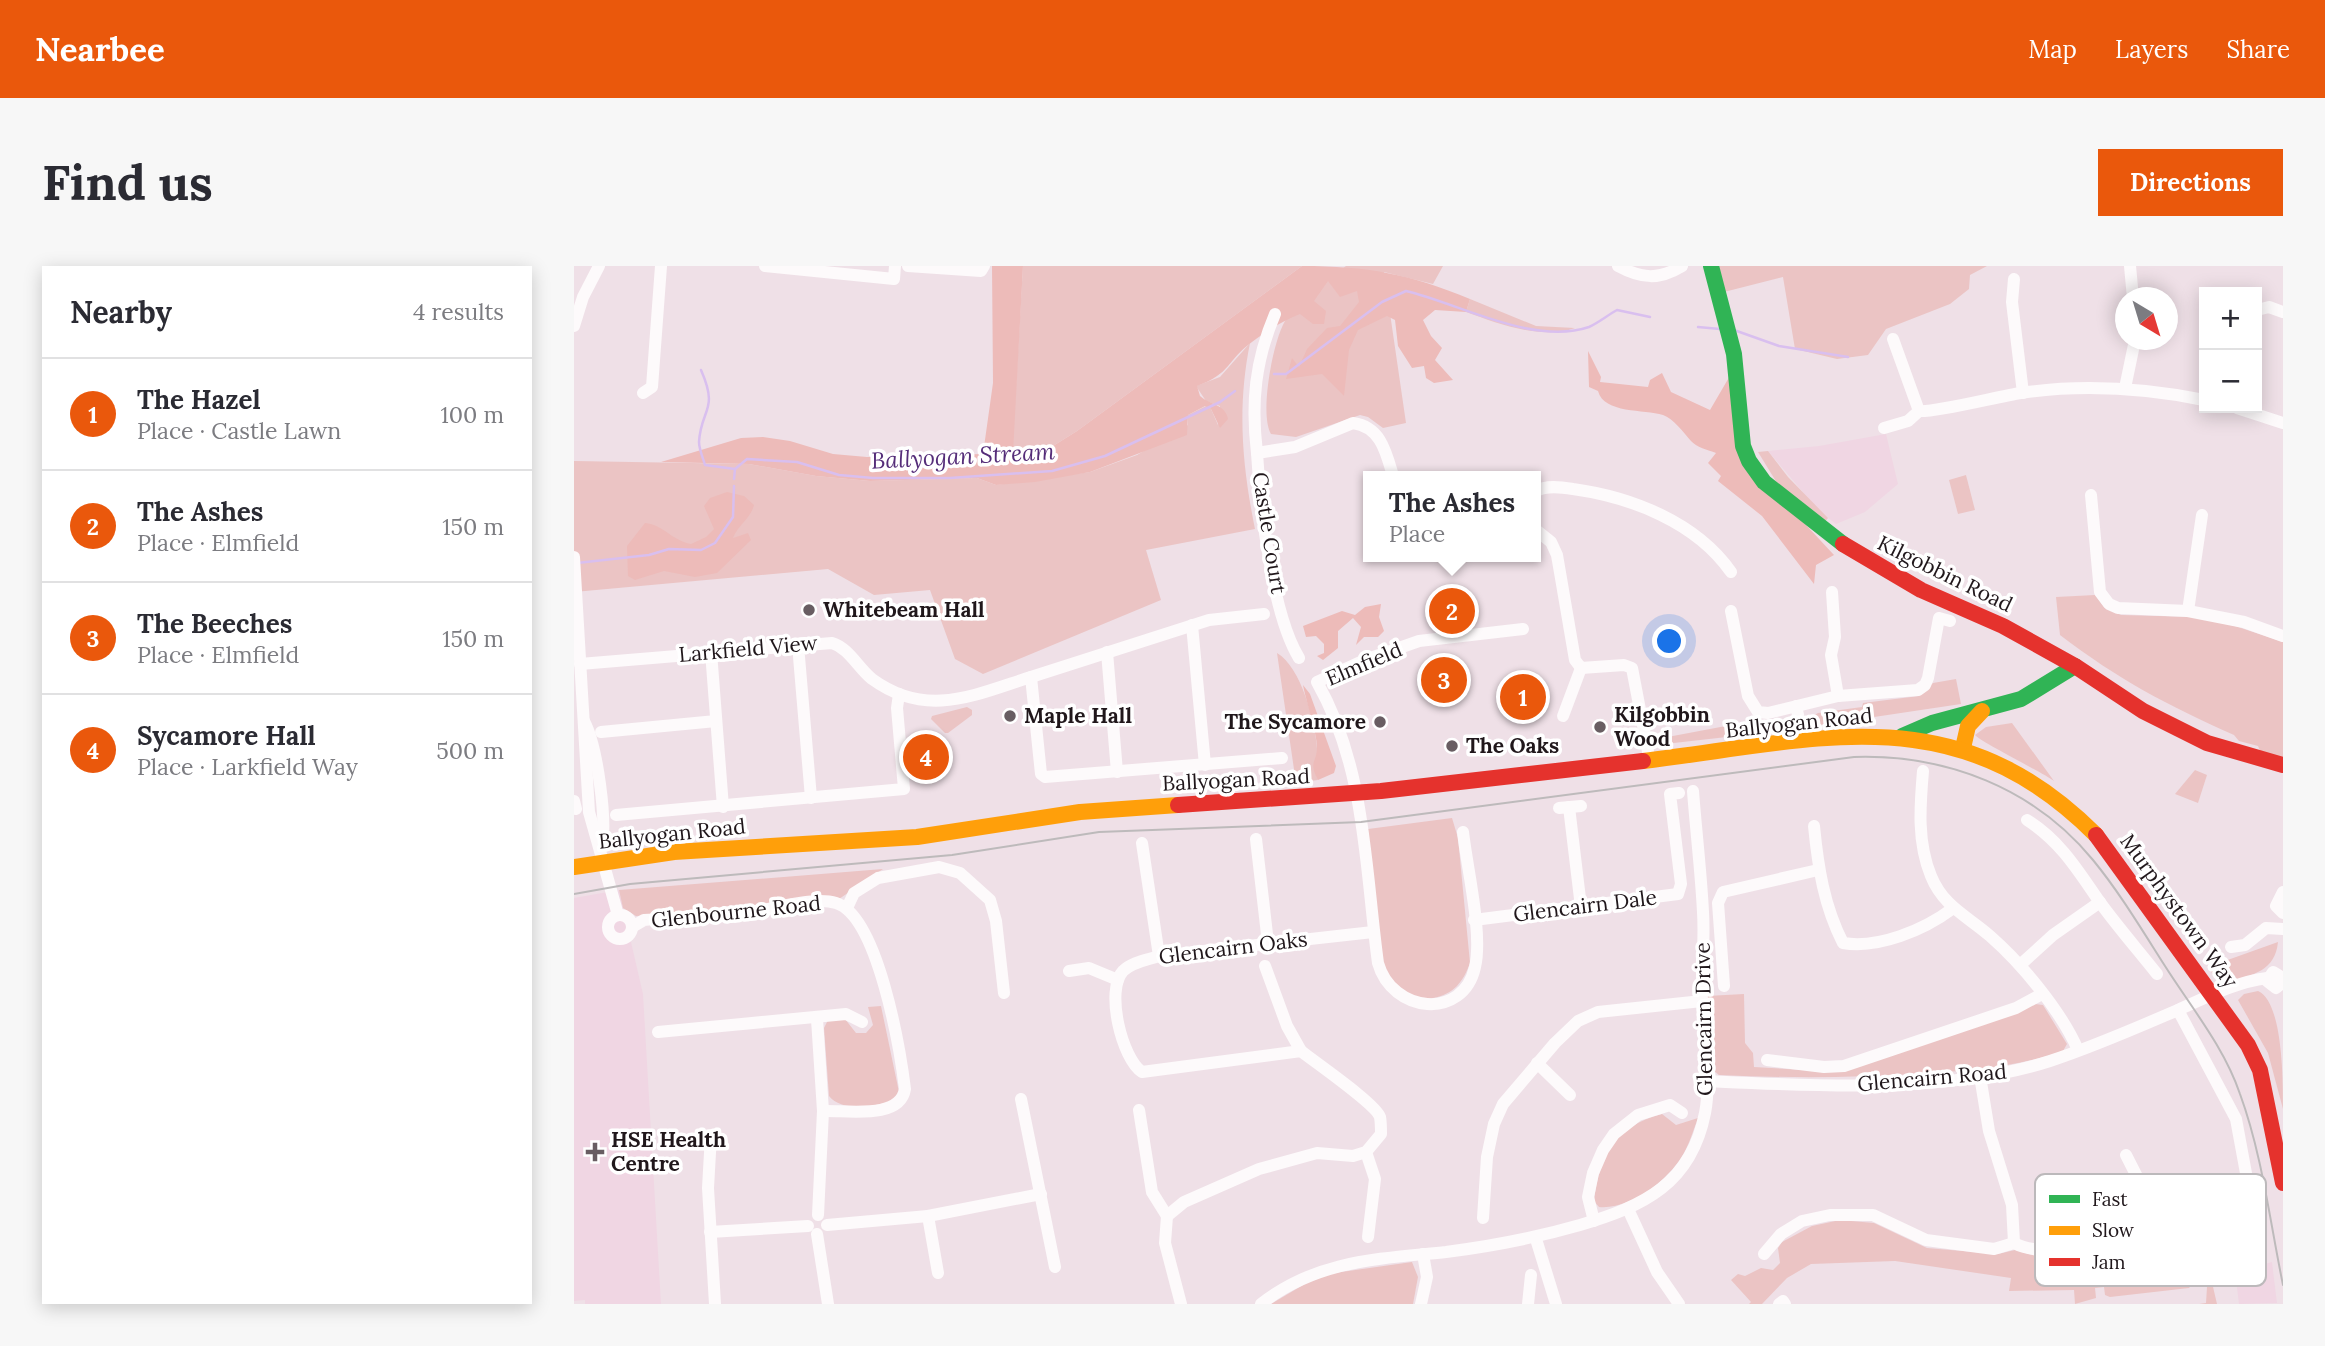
<!DOCTYPE html>
<html lang="en">
<head>
<meta charset="utf-8">
<style>
	:root { --surface:#fff; --page:#f7f7f7; --text:#2b2b33; --muted:#7c7c81; --line:#e1e1e2; --accent:#ea580c }
	body { margin:0; font-family:Lora,serif; background:var(--page); color:var(--text) }
	.controls { position:absolute; right:21px; top:21px; display:grid; overflow:hidden; border-radius:0px; box-shadow:0 4px 18px #0003 }
	.controls button { width:63px; height:63px; display:grid; place-items:center; padding:0; border:0; border-bottom:2px solid var(--line); background:var(--surface); color:var(--text); font:35px sans-serif }
	.compass { position:absolute; left:1541px; top:21px; width:63px; height:63px; border-radius:50%; background:var(--surface); box-shadow:0 4px 18px #0003; rotate:142deg }
	.you { position:absolute; left:1096px; top:376px; width:24px; height:24px; margin:-18px; border:5px solid #fff; border-radius:50%; background:#1a73e8; box-shadow:0 0 0 10px #1a73e833 }
	.badge { display:grid; place-items:center; width:46px; height:46px; border-radius:50%; background:var(--accent); color:#fff; font-size:23px; font-weight:700 }
	.pin { position:absolute; translate:-50% -50%; border:4px solid #fff; box-shadow:0 2px 7px #0006 }
	.popup { position:absolute; left:789px; top:205px; width:178px; height:91px; box-sizing:border-box; display:grid; place-content:center; border-radius:0px; background:var(--surface); filter:drop-shadow(0 2px 5px #0005); font-size:23px; white-space:nowrap; color:var(--muted) }
	.popup b { font-size:26px; color:var(--text) }
	.popup::after { content:''; position:absolute; left:50%; top:100%; margin-left:-14px; border:14px solid transparent; border-top-color:var(--surface) }
	.list { margin:0; padding:0; list-style:none }
	h2 { display:flex; justify-content:space-between; align-items:center; height:91px; margin:0; padding:0 28px; font-size:30px }
	h2 small { font-size:23px; font-weight:400; color:var(--muted) }
	.list li { display:grid; grid-template-columns:46px 1fr auto; gap:21px; align-items:center; box-sizing:border-box; height:112px; padding:0 28px; border-top:2px solid var(--line) }
	.list b { display:block; font-size:26px; white-space:nowrap }
	.list p { margin:0; font-size:23px; white-space:nowrap; color:var(--muted) }
	.list em { font-size:23px; font-style:normal; color:var(--muted) }
	.map { position:relative; flex:none; width:1709px; height:1038px; overflow:hidden; border-radius:0px }
	header { display:flex; align-items:center; gap:42px; box-sizing:border-box; height:98px; padding:0 35px; background:var(--accent); color:#fff }
	header strong { font-size:33px }
	nav { display:flex; gap:38px; margin-inline-start:auto; font-size:24px }
	.intro { display:flex; align-items:center; justify-content:space-between; box-sizing:border-box; height:168px; padding:0 42px }
	h1 { margin:0; font-size:49px }
	.button { padding:18px 32px; border-radius:0px; background:var(--accent); color:#fff; font-size:24px; font-weight:700 }
	main { display:flex; gap:42px; padding:0 42px }
	aside { flex:1; background:var(--surface); border-radius:0px; box-shadow:0 4px 18px #0003 }
	.map>svg:first-child { display:block }
	.built { fill:#f0d6e3 }
	.green { fill:#ebc4c4 }
	.forest { fill:#edbbb9 }
	.lines { fill:none; stroke-linecap:round; stroke-linejoin:round }
	.stream { stroke:#d9bfef; stroke-width:2.5 }
	.street { stroke:#fdfafb; stroke-width:12 }
	.fast { stroke:#30b455; stroke-width:16 }
	.slow { stroke:#ff9f0a; stroke-width:16 }
	.jam { stroke:#e5322d; stroke-width:16 }
	.tram { stroke:#bdbabb; stroke-width:2 }
	.poi-dot { fill:#685d62; stroke:#fff; stroke-width:2.5 }
	.labels { text-anchor:middle; stroke-width:7; stroke-linejoin:round; paint-order:stroke }
	.street-label { font-size:21px; fill:#20171b; stroke:#fff }
	.poi-label { font-size:21px; font-weight:bold; fill:#20171b; stroke:#fff; text-anchor:start }
	.water-label { font-size:23px; font-style:italic; fill:#552d79; stroke:#fff }
	.key { fill:#fff; stroke:#bcb9bb; stroke-width:2 }
	.key-label { font-size:19px; fill:#20171b }
</style>
</head>
<body>
<header>
<strong>Nearbee</strong>
<nav><a>Map</a><a>Layers</a><a>Share</a></nav>
</header>
<div class="intro"><h1>Find us</h1><a class="button">Directions</a></div>
<main>
<aside>
<h2>Nearby<small>4 results</small></h2>
<ul class="list">
<li><span class="badge">1</span><div><b>The Hazel</b><p>Place · Castle Lawn</p></div><em>100 m</em></li>
<li><span class="badge">2</span><div><b>The Ashes</b><p>Place · Elmfield</p></div><em>150 m</em></li>
<li><span class="badge">3</span><div><b>The Beeches</b><p>Place · Elmfield</p></div><em>150 m</em></li>
<li><span class="badge">4</span><div><b>Sycamore Hall</b><p>Place · Larkfield Way</p></div><em>500 m</em></li>
</ul>
</aside>
<div class="map">
<svg width="1709" height="1038" viewBox="0 0 1709 1038">
	<rect width="100%" height="100%" fill="#efe0e7"/>
	<g class="built">
		<path d="M1312 168 1324 218 1291 246 1262 258 1245 245 1194 185 1245 180Z"/>
		<path d="M45 624 69 728 87 1038H11V1034L0 1035V632Z"/>
		<path d="M1698 996 1703 1037 1665 1038 1661 1006Z"/>
	</g>
	<g class="green">
		<path d="M449 0H728L503 165 471 185 438 187Z"/>
		<path d="M772 0H869L859 18 810 6 832 157 809 162 794 151 786 149 722 171 697 168C685 148 699 75 711 55 722 36 754 13 772 0Z"/>
		<path d="M1145 0H1413L1396 9 1395 23 1376 38 1312 63 1294 89 1263 93 1221 83 1209 11 1150 26Z"/>
		<path d="M896 33 962 60 1001 62C967 74 925 58 892 46Z"/>
		<path d="M676 77C663 141 668 199 681 263L572 284 587 334 409 408 381 393 356 324 300 329 254 303 0 326V195L175 198 242 210 296 215 403 212 422 219 516 206 563 189 614 159V149L632 140 637 143 644 159 646 140 632 135 622 120 646 111Z"/>
		<path d="M1194 185 1214 211 1254 252 1249 258 1203 217 1184 186Z"/>
		<path d="M1392 209 1401 244 1384 248 1375 214Z"/>
		<path d="M1521 329 1530 341 1547 349 1621 351 1661 360 1709 376V494L1687 487 1684 480 1665 475 1660 469C1593 439 1545 414 1486 369L1482 331Z"/>
		<path d="M703 387C727 401 741 455 743 482 744 495 738 502 744 514L722 517Z"/>
		<path d="M1382 413 1387 438 1240 460 1239 450 1244 447 1288 441 1289 437 1345 430 1359 417Z"/>
		<path d="M393 441 398 444V449L374 467H371L357 453 358 450Z"/>
		<path d="M1211 454 1215 464 1082 479 1083 473 1173 456 1190 458Z"/>
		<path d="M1438 457 1480 515C1466 505 1405 475 1401 469L1412 461Z"/>
		<path d="M1621 504 1633 509 1624 537 1601 528Z"/>
		<path d="M878 552 884 572 896 697C889 716 880 728 859 732 835 737 813 715 808 693 798 652 798 605 794 563Z"/>
		<path d="M309 603 265 633 182 642 62 650 49 642 45 624Z"/>
		<path d="M1704 676C1701 705 1680 708 1656 716L1653 710H1640L1634 701Z"/>
		<path d="M1684 725C1709 736 1709 814 1709 843L1694 787 1664 734 1670 728Z"/>
		<path d="M1170 728 1171 777 1179 787 1180 801 1246 805 1461 738 1469 739 1493 778 1489 785C1440 802 1391 805 1340 808 1274 812 1211 812 1145 809L1139 804 1133 730Z"/>
		<path d="M307 740 325 826 321 834C303 840 268 847 255 830L250 762 254 754 271 753 282 767H292L299 759 294 741Z"/>
		<path d="M1088 848 1102 859 1124 852C1120 862 1117 873 1112 883 1099 911 1058 944 1025 941L1020 935C1026 888 1040 861 1088 848Z"/>
		<path d="M1654 922 1658 933 1672 932 1610 961 1636 1008 1643 1038H1625L1632 1037 1633 1021 1628 1016 1619 1017 1615 1022 1536 1031 1531 1029 1530 1021 1521 1022 1522 1032 1501 1038 1500 1024 1435 1025 1437 1012 1321 995 1237 998 1213 1012 1188 1038H1175L1177 1036 1157 1014 1164 1008 1171 1010 1187 1002 1199 1004 1206 997 1204 982 1208 976 1238 960 1266 954 1300 957 1353 982 1424 988 1441 984 1462 990 1567 967 1584 960C1586 957 1585 953 1587 949 1595 934 1637 929 1654 922Z"/>
		<path d="M838 996 844 1011 839 1038H697L746 1009Z"/>
	</g>
	<g class="forest">
		<path d="M418 0H449L439 187 471 185 503 165 728 0C793 0 836 8 896 33L892 46 861 44 849 54 857 70 868 82 861 94 879 114 860 117 852 112 850 100 838 102 824 80 821 54 813 50 784 64 775 84 770 130 748 108 712 113 718 92 725 101 733 83 753 62 766 60 785 36 783 25 766 31 754 15 740 35 752 45 750 58H739L726 48C709 55 692 65 678 76 652 95 658 107 623 120L626 130C636 139 651 138 654 153L646 162 637 143 631 140 614 149 613 169 516 206 461 216 422 219 403 212 296 215 242 210 175 198 87 196 167 172 189 171 216 175 259 188 293 191 409 188 419 117Z"/>
		<path d="M1014 85 1027 111 1026 116 1074 121 1076 114 1088 107 1097 126 1136 144 1157 108 1164 186 1260 289 1242 299 1240 318 1188 250 1144 215 1147 210 1134 197 1142 187C1134 184 1122 181 1117 175 1110 167 1099 152 1089 149 1070 143 1030 148 1024 125L1015 121Z"/>
		<path d="M153 226 170 230 180 239C177 252 164 259 159 272L174 267 177 274 143 307 121 311 90 305 61 314 54 310 53 280 71 257C90 259 97 274 117 278L132 271 140 263 130 240 136 232Z"/>
		<path d="M807 338 805 351 810 365 804 371H790L782 379 787 361 779 352 764 365V382L749 394 743 390 750 387V378L742 370 732 371 729 360 768 345 781 349 791 341Z"/>
		<path d="M729 419 736 428 762 500 760 507 744 514C734 495 743 497 743 481 743 467 732 435 729 419Z"/>
	</g>
	<g class="lines">
		<g class="stream">
			<path d="M1124 61 1146 63"/>
			<path d="M1160 64 1205 80 1274 91"/>
			<path d="M127 104C145 145 127 142 125 176 125 183 129 192 131 199L161 203"/>
			<path d="M700 108H712L808 36 832 25C884 37 959 80 1015 61 1024 57 1034 49 1043 44L1076 51"/>
			<path d="M160 213 161 203 173 193 223 196 265 209 299 212H376L478 205 531 190 646 136 661 125"/>
			<path d="M3 297 75 289 95 283 127 284 141 277 159 251 160 220"/>
		</g>
		<g class="street">
			<path d="M191 0 320 13 321 0"/>
			<path d="M334 0 407 5 410 0"/>
			<path d="M1044 0C1068 13 1085 14 1108 0"/>
			<path d="M1556 0 1559 32"/>
			<path d="M1440 13 1438 36 1449 127"/>
			<path d="M1683 44 1695 41 1709 46"/>
			<path d="M0 60 9 31 25 0"/>
			<path d="M1319 73 1345 145"/>
			<path d="M1551 122 1561 74"/>
			<path d="M69 127 78 121 87 0"/>
			<path d="M1663 142 1709 157"/>
			<path d="M1345 145C1360 147 1426 130 1447 127 1508 118 1570 122 1630 134"/>
			<path d="M1310 162 1334 155 1345 145"/>
			<path d="M683 187C677 137 681 95 701 48"/>
			<path d="M962 225C972 219 987 221 999 223 1057 231 1122 256 1157 306"/>
			<path d="M1517 229 1526 326 1535 338 1544 342 1614 345 1670 356 1709 370"/>
			<path d="M962 264 977 276 983 289 1001 394 1007 402 1050 399 1058 402 1076 496"/>
			<path d="M0 291 15 546 44 649"/>
			<path d="M1258 326 1261 371 1257 389 1264 430"/>
			<path d="M1157 345 1174 430 1184 446 1194 447 1264 430 1344 424 1351 419 1354 412 1365 352 1376 355"/>
			<path d="M1614 345 1628 249"/>
			<path d="M618 359 631 499"/>
			<path d="M224 379 237 532"/>
			<path d="M137 386 149 541"/>
			<path d="M533 386 543 506"/>
			<path d="M725 392C698 348 686 240 683 187L721 181 779 157C807 161 812 186 819 210"/>
			<path d="M6 398 258 377C275 382 284 402 298 413 353 453 400 429 457 411L467 508 471 511 708 492"/>
			<path d="M457 411 635 354 690 348"/>
			<path d="M1222 440 1230 475"/>
			<path d="M989 450 1007 402"/>
			<path d="M10 455C23 479 34 557 27 583"/>
			<path d="M27 466 142 455"/>
			<path d="M1349 505C1346 540 1343 576 1357 610 1369 640 1393 650 1416 670 1448 698 1487 745 1504 784"/>
			<path d="M0 535 2 543"/>
			<path d="M995 541 1007 641"/>
			<path d="M985 542 1007 540"/>
			<path d="M42 549 330 523 323 442 325 428"/>
			<path d="M1453 554C1486 575 1503 603 1525 635 1543 660 1564 684 1583 708"/>
			<path d="M1240 560C1244 601 1250 640 1269 677 1304 683 1350 664 1378 643"/>
			<path d="M889 566C893 602 909 668 901 701 889 755 818 747 804 697 791 602 792 502 743 416L791 394 845 375 949 363"/>
			<path d="M682 573 694 677"/>
			<path d="M568 577 585 690"/>
			<path d="M1709 626 1702 640 1709 647"/>
			<path d="M273 642 280 627 304 612 365 601 386 607 416 634 422 655 430 727"/>
			<circle cx="46" cy="661" r="12"/>
			<path d="M900 654 1104 628 1107 618 1096 528 1105 527"/>
			<path d="M58 661 70 654C104 652 138 651 172 647 196 644 239 630 262 637 304 650 326 783 331 823 326 854 273 844 249 845"/>
			<path d="M1657 681 1671 679 1692 662 1709 663"/>
			<path d="M1446 699 1479 669 1526 636"/>
			<path d="M691 700 713 760 727 785"/>
			<path d="M495 705 515 702 544 714"/>
			<path d="M1709 712 1699 706 1693 715 1702 722 1709 716"/>
			<path d="M1150 720 1144 637 1149 626 1244 604"/>
			<path d="M1604 744 1662 853 1674 918 1660 924"/>
			<path d="M243 753 249 845 244 949"/>
			<path d="M84 766 272 748 288 756"/>
			<path d="M1193 794 1250 801 1270 800 1442 742 1468 728"/>
			<path d="M963 797 996 829"/>
			<path d="M1406 810 1415 865 1438 939 1440 977"/>
			<path d="M1133 815C1240 820 1373 828 1476 795 1519 781 1562 762 1604 744 1633 731 1662 716 1693 712"/>
			<path d="M447 833 481 1001"/>
			<path d="M565 844 578 926 593 950"/>
			<path d="M137 869 134 922 141 1038"/>
			<path d="M792 886 801 913 794 971"/>
			<path d="M1054 943 1083 1006 1105 1038"/>
			<path d="M354 950 364 1007"/>
			<path d="M593 950 610 936 685 903 743 887 779 890 792 886 807 868C807 863 807 856 806 851 802 838 742 797 727 785L568 806C548 793 531 724 549 705 558 696 573 694 585 690L799 666"/>
			<path d="M593 950 591 977 607 1038"/>
			<path d="M909 952 913 891 920 858 929 838 981 777 1004 755 1024 746 1128 735"/>
			<path d="M1020 955 1014 931 1019 907 1029 884 1040 868 1064 849 1096 839 1108 847"/>
			<path d="M253 959 354 950 467 928"/>
			<path d="M136 966 234 960"/>
			<path d="M243 968 254 1038"/>
			<path d="M962 973 982 1038"/>
			<path d="M1440 977C1473 995 1544 974 1577 957L1581 954 1580 944 1552 889"/>
			<path d="M1190 988 1207 968 1228 955 1256 949H1299L1352 974 1420 983 1440 977"/>
			<path d="M687 1038C743 994 804 993 872 986 919 980 961 972 1006 959 1070 940 1117 918 1131 847 1138 811 1129 772 1128 736 1127 706 1131 676 1129 646 1127 606 1122 565 1119 525"/>
			<path d="M847 1038 853 1011 849 988"/>
			<path d="M954 1038 957 1009"/>
			<path d="M1205 1038 1209 1035 1211 1038"/>
		</g>
		<g class="fast">
			<path d="M1137 0 1160 88 1169 180 1175 195 1190 216 1269 278"/>
			<path d="M1328 470 1358 457 1447 433 1501 400"/>
		</g>
		<g class="slow">
			<path d="M1389 482 1394 460 1408 445"/>
			<path d="M1069 495C1245 474 1381 428 1522 569"/>
			<path d="M0 601 100 586 343 571 506 546 604 539"/>
		</g>
		<g class="jam">
			<path d="M1269 278 1347 324 1429 360 1501 400 1569 445 1633 477 1709 499"/>
			<path d="M604 539 807 525 1069 495"/>
			<path d="M1522 569 1674 779 1686 804 1709 917"/>
		</g>
		<path class="tram" d="M0 628 56 618 378 589 525 566 787 556 1280 491C1372 488 1460 522 1519 594 1546 627 1568 664 1591 700 1617 741 1650 781 1666 828 1688 888 1696 956 1709 1019"/>
	</g>
	<g class="poi-dot">
		<circle cx="235" cy="344" r="7"/>
		<circle cx="436" cy="450" r="7"/>
		<circle cx="806" cy="456" r="7"/>
		<circle cx="1026" cy="461" r="7"/>
		<circle cx="878" cy="480" r="7"/>
		<path d="M17.5 875.5h7v7h7v7h-7v7h-7v-7h-7v-7h7z"/>
	</g>
	<g class="labels">
		<g class="street-label">
			<text transform="translate(695 267) rotate(81)" y="7">Castle Court</text>
			<text transform="translate(1371 308) rotate(26)" y="7">Kilgobbin Road</text>
			<text transform="translate(174 383) rotate(-5)" y="7">Larkfield View</text>
			<text transform="translate(790 398) rotate(-23)" y="7">Elmfield</text>
			<text transform="translate(1225 457) rotate(-6)" y="7">Ballyogan Road</text>
			<text transform="translate(662 514) rotate(-3)" y="7">Ballyogan Road</text>
			<text transform="translate(98 568) rotate(-6)" y="7">Ballyogan Road</text>
			<text transform="translate(1011 640) rotate(-7)" y="7">Glencairn Dale</text>
			<text transform="translate(1605 645) rotate(54)" y="7">Murphystown Way</text>
			<text transform="translate(162 646) rotate(-6)" y="7">Glenbourne Road</text>
			<text transform="translate(659 682) rotate(-7)" y="7">Glencairn Oaks</text>
			<text transform="translate(1130 753) rotate(-91)" y="7">Glencairn Drive</text>
			<text transform="translate(1358 812) rotate(-5)" y="7">Glencairn Road</text>
		</g>
		<g class="poi-label">
			<text x="249" y="351">Whitebeam Hall</text>
			<text x="1040" y="456">Kilgobbin<tspan x="1040" dy="24">Wood</tspan></text>
			<text x="450" y="457">Maple Hall</text>
			<text x="792" y="463" text-anchor="end">The Sycamore</text>
			<text x="892" y="487">The Oaks</text>
			<text x="37" y="881">HSE Health<tspan x="37" dy="24">Centre</tspan></text>
		</g>
		<g class="water-label">
			<text transform="translate(389 190) rotate(-3)" y="8">Ballyogan Stream</text>
		</g>
	</g>
	<rect x="1461" y="908" width="231" height="112" rx="10" class="key"/>
	<rect x="1475" y="929" width="31" height="8" fill="#30b455"/>
	<rect x="1475" y="960" width="31" height="9" fill="#ff9f0a"/>
	<rect x="1475" y="992" width="31" height="8" fill="#e5322d"/>
	<g class="key-label">
		<text x="1518" y="940">Fast</text>
		<text x="1518" y="971">Slow</text>
		<text x="1518" y="1003">Jam</text>
	</g>
</svg>
<div class="controls">
<button>+</button>
<button>−</button>
</div>
<svg class="compass" viewBox="-18 -18 36 36"><path d="M0-13l5 13h-10z" fill="#e53935"/><path d="M0 13l5-13h-10z" fill="#7c7c81"/></svg>
<div class="you"></div>
<div class="pin badge" style="left:949px;top:431px">1</div>
<div class="pin badge" style="left:878px;top:345px">2</div>
<div class="popup"><b>The Ashes</b>Place</div>
<div class="pin badge" style="left:870px;top:414px">3</div>
<div class="pin badge" style="left:352px;top:491px">4</div>
</div>
</main>
</body>
</html>
